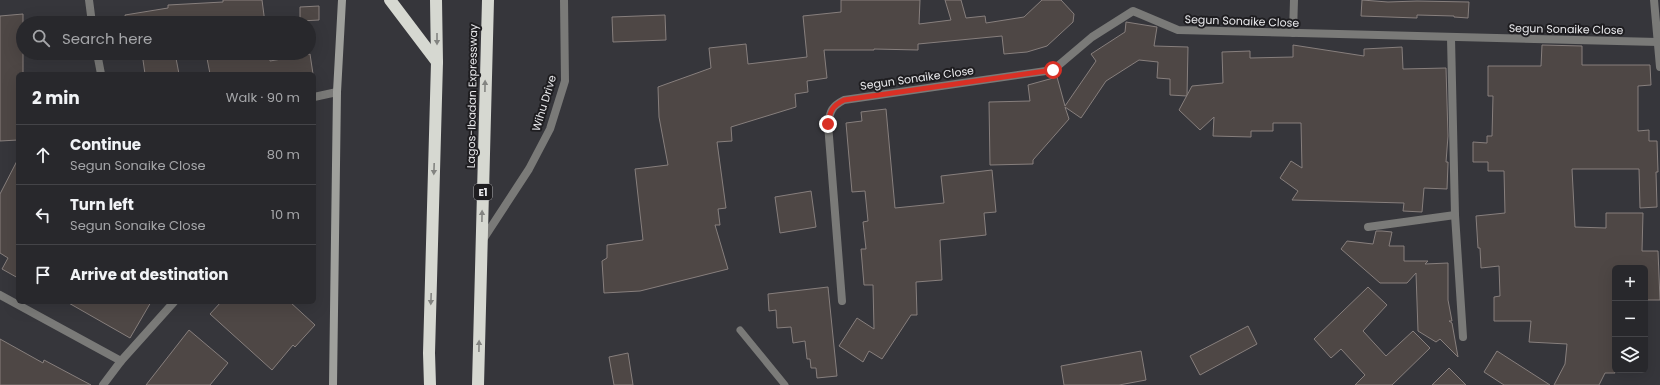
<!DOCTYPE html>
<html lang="en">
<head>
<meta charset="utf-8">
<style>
	:root { --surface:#28282c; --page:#343438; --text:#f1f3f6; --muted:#a5a6a9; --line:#444448 }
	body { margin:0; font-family:Poppins,sans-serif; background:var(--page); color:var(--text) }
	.controls { position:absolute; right:12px; bottom:12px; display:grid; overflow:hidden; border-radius:6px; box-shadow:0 4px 16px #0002 }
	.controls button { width:36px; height:36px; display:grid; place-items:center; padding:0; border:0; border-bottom:1px solid var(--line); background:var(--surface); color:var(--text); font:20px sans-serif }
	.stop { position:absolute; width:12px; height:12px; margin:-9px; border:3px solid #d93025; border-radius:50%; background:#fff }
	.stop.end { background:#d93025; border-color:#fff; box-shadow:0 1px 4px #0008 }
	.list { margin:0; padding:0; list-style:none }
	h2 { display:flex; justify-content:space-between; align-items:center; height:52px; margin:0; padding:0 16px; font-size:17px }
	h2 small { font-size:13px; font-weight:400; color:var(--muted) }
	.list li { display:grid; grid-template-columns:26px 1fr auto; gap:12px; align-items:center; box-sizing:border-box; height:60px; padding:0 16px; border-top:1px solid var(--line) }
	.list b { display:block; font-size:15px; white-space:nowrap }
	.list p { margin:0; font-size:13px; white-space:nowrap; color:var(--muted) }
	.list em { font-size:13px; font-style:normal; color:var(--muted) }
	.icon { flex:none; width:22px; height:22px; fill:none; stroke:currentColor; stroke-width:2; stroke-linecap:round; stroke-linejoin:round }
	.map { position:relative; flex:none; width:1660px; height:385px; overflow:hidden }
	.search { position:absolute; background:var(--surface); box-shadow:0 4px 16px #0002; left:16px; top:16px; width:300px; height:44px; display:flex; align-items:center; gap:10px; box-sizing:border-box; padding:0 14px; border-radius:22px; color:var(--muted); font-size:15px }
	.panel { position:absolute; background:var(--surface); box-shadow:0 4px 16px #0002; left:16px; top:72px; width:300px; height:232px; border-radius:6px }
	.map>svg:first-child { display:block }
	.building { fill:#4e4745; stroke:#877f7d }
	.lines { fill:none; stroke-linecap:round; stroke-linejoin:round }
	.service { stroke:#7a7a78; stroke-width:7 }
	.minor { stroke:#7a7a78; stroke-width:8 }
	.secondary { stroke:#9fa09c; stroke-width:8 }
	.motorway { stroke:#d6d8d1; stroke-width:12 }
	.oneway { fill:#838481 }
	.route { stroke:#d93025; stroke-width:5 }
	.labels { text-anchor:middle; stroke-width:4; stroke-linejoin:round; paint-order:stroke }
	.shield { fill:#1e1d20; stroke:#acacaf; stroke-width:1 }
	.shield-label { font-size:10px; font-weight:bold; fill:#e9e9ec }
	.street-label { font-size:11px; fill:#e9e9ec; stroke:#1e1d20 }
</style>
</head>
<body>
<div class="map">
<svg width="1660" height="385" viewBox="0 0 1660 385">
	<rect width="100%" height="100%" fill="#36363b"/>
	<g class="building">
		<path d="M223 0H262L265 23H126L125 15 168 8V5L223 2Z"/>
		<path d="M841 0H920L919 24 951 20 945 0H961L966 18 985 16 986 23 1024 17 1042 0H1061L1074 14 1073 22 1047 46 1027 52 1004 54 1002 36 918 44V50L874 49V50H824L827 78 807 81 808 92 795 94 796 107 731 127 732 141 717 142 726 208 718 209 720 225H715L728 269 640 291 604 293 602 261 607 258V245L643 240 635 169 668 165 659 117 658 87 711 68 709 48 746 44 748 64 807 57 803 16 841 12Z"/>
		<path d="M1362 0 1388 2 1417 1 1469 2 1468 18 1454 17V16L1417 15V18L1361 16Z"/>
		<path d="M319 6V20L300 21V7Z"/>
		<path d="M23 14V74H18V140L0 141V16Z"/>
		<path d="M665 15 666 40 613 42 612 17Z"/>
		<path d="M1126 22 1157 27 1154 46 1188 47 1187 96 1170 95V79L1157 78 1158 62 1139 60 1106 81 1081 118 1065 107 1069 119 1033 160V164L990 165 989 102 1030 101 1028 85 1057 77 1065 106 1096 61 1091 54 1125 32Z"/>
		<path d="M1293 45 1364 56V49L1402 47 1403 69 1446 68 1448 136 1446 162H1448V164L1447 189 1424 188 1422 212 1403 211 1404 203 1292 200 1298 191 1280 178 1291 161 1302 168 1301 123H1273V131H1251V137L1213 136 1214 117 1200 130 1179 110 1192 86 1223 83 1222 52 1250 51V58L1293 57Z"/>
		<path d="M1542 45 1582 46V65H1650L1651 85 1638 86V131L1649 130V141H1657L1658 172H1656L1657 207 1640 208 1639 169H1572L1575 227 1606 228V213H1643L1642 251H1658L1660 300H1646L1645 268H1614L1615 373H1605L1599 385H1554L1565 364 1567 344 1529 342 1531 321H1494V297L1500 296 1499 266 1481 268 1480 248H1478L1476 216 1505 213 1504 171H1488V162H1473V142L1487 143V136H1492L1493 96H1488V66H1541Z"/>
		<path d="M142 53H175L179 74H145Z"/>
		<path d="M206 53H269L270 61 310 54 313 74H210Z"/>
		<path d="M886 109 895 208 944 203 941 176 992 170 996 212 984 213 986 235 940 240 942 280 916 282 917 315H911L882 359 869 351 863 362 839 346 857 318 874 329 873 285H864L861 249H866L863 222 868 221 865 191 852 192 846 123 862 121 861 112Z"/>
		<path d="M18 159V278L2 269 8 258 0 253V194Z"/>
		<path d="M811 191 816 227 780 233 775 197Z"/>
		<path d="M1376 231H1382L1392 232 1389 246H1404V261H1428L1425 264 1448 263V300L1452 321H1449L1452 323 1458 357 1440 339 1436 342 1418 331 1416 273 1407 283H1380L1341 249 1347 241 1373 244Z"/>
		<path d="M828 287 837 376 817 378 816 368H811L810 359H807L805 341 793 343 791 327 777 328 776 310 769 311 768 294Z"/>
		<path d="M1368 287 1387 305 1363 331 1386 356 1413 331 1430 348 1392 385H1355L1365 375 1341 349 1331 358 1314 339Z"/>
		<path d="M67 302H151L130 338Z"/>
		<path d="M221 302H290L315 325 295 347 293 345 272 370 210 314Z"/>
		<path d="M1248 326 1257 344 1200 375 1190 356Z"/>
		<path d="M189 330 228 363 210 385H146Z"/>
		<path d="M0 339 43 363 44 360 91 385H0Z"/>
		<path d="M1141 351 1146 380 1119 385H1064L1061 366Z"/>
		<path d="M1497 351 1550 385H1504L1484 372Z"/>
		<path d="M628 353 633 385H614L609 357Z"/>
		<path d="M1449 368 1466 385H1432Z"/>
	</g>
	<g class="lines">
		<path class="service" d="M740 330 785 385"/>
		<g class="minor">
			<path d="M89 0 92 23"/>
			<path d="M1654 0 1660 67"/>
			<path d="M1293 33 1294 0"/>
			<path d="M1451 38 1455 215 1463 337"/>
			<path d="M97 53 101 74"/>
			<path d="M314 97 337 92"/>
			<path d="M1368 227 1455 215"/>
			<path d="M482 241 529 169 550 129 565 81 564 0"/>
			<path d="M0 295 121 361"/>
			<path d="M842 301 828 124C830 111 832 106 844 100L1053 70 1092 37 1133 11 1178 30 1658 42"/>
			<path d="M103 385 121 361 174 302"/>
		</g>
		<path class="secondary" d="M333 385 337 92 342 0"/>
		<g class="motorway">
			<path d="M390 0 437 62"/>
			<path d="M430 385 429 353 437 62 436 0"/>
			<path d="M478 385 488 0"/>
		</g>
	</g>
	<defs><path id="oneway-solid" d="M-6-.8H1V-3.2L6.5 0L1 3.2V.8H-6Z"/></defs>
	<g class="oneway">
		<use href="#oneway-solid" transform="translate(437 39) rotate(90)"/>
		<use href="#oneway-solid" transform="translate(485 86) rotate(-89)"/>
		<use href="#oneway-solid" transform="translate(434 169) rotate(92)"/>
		<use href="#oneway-solid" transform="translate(482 216) rotate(-89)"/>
		<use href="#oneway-solid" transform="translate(431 299) rotate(92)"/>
		<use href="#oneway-solid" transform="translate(479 346) rotate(-89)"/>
	</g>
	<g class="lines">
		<path class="route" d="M828 124C830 111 832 106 844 100L1053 70"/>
	</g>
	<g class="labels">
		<rect class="shield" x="474" y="184" width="18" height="16" rx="3"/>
		<g class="shield-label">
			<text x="483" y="196">E1</text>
		</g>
		<g class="street-label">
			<text transform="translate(1242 21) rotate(2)" y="4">Segun Sonaike Close</text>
			<text transform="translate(1566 29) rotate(1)" y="4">Segun Sonaike Close</text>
			<text transform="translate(917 78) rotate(-8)" y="4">Segun Sonaike Close</text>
			<text transform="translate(472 96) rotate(-89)" y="4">Lagos-Ibadan Expressway</text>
			<text transform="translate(544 103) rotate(-73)" y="4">Wihu Drive</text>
		</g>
	</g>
</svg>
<div class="controls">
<button>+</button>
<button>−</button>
<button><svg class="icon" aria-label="layers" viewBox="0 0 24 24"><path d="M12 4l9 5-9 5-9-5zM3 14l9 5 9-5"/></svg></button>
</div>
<div class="stop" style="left:1053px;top:70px"></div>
<div class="stop end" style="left:828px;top:124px"></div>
<div class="search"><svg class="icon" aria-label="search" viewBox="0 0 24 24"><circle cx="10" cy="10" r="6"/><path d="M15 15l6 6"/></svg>Search here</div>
<section class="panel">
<h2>2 min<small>Walk · 90 m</small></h2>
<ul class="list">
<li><svg class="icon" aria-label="ahead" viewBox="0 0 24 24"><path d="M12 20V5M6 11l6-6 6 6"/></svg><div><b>Continue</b><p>Segun Sonaike Close</p></div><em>80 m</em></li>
<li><svg class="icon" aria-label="left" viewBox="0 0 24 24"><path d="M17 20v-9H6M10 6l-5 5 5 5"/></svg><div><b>Turn left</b><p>Segun Sonaike Close</p></div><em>10 m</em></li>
<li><svg class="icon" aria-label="arrive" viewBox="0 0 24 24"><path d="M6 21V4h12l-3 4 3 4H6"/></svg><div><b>Arrive at destination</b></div></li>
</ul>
</section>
</div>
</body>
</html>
